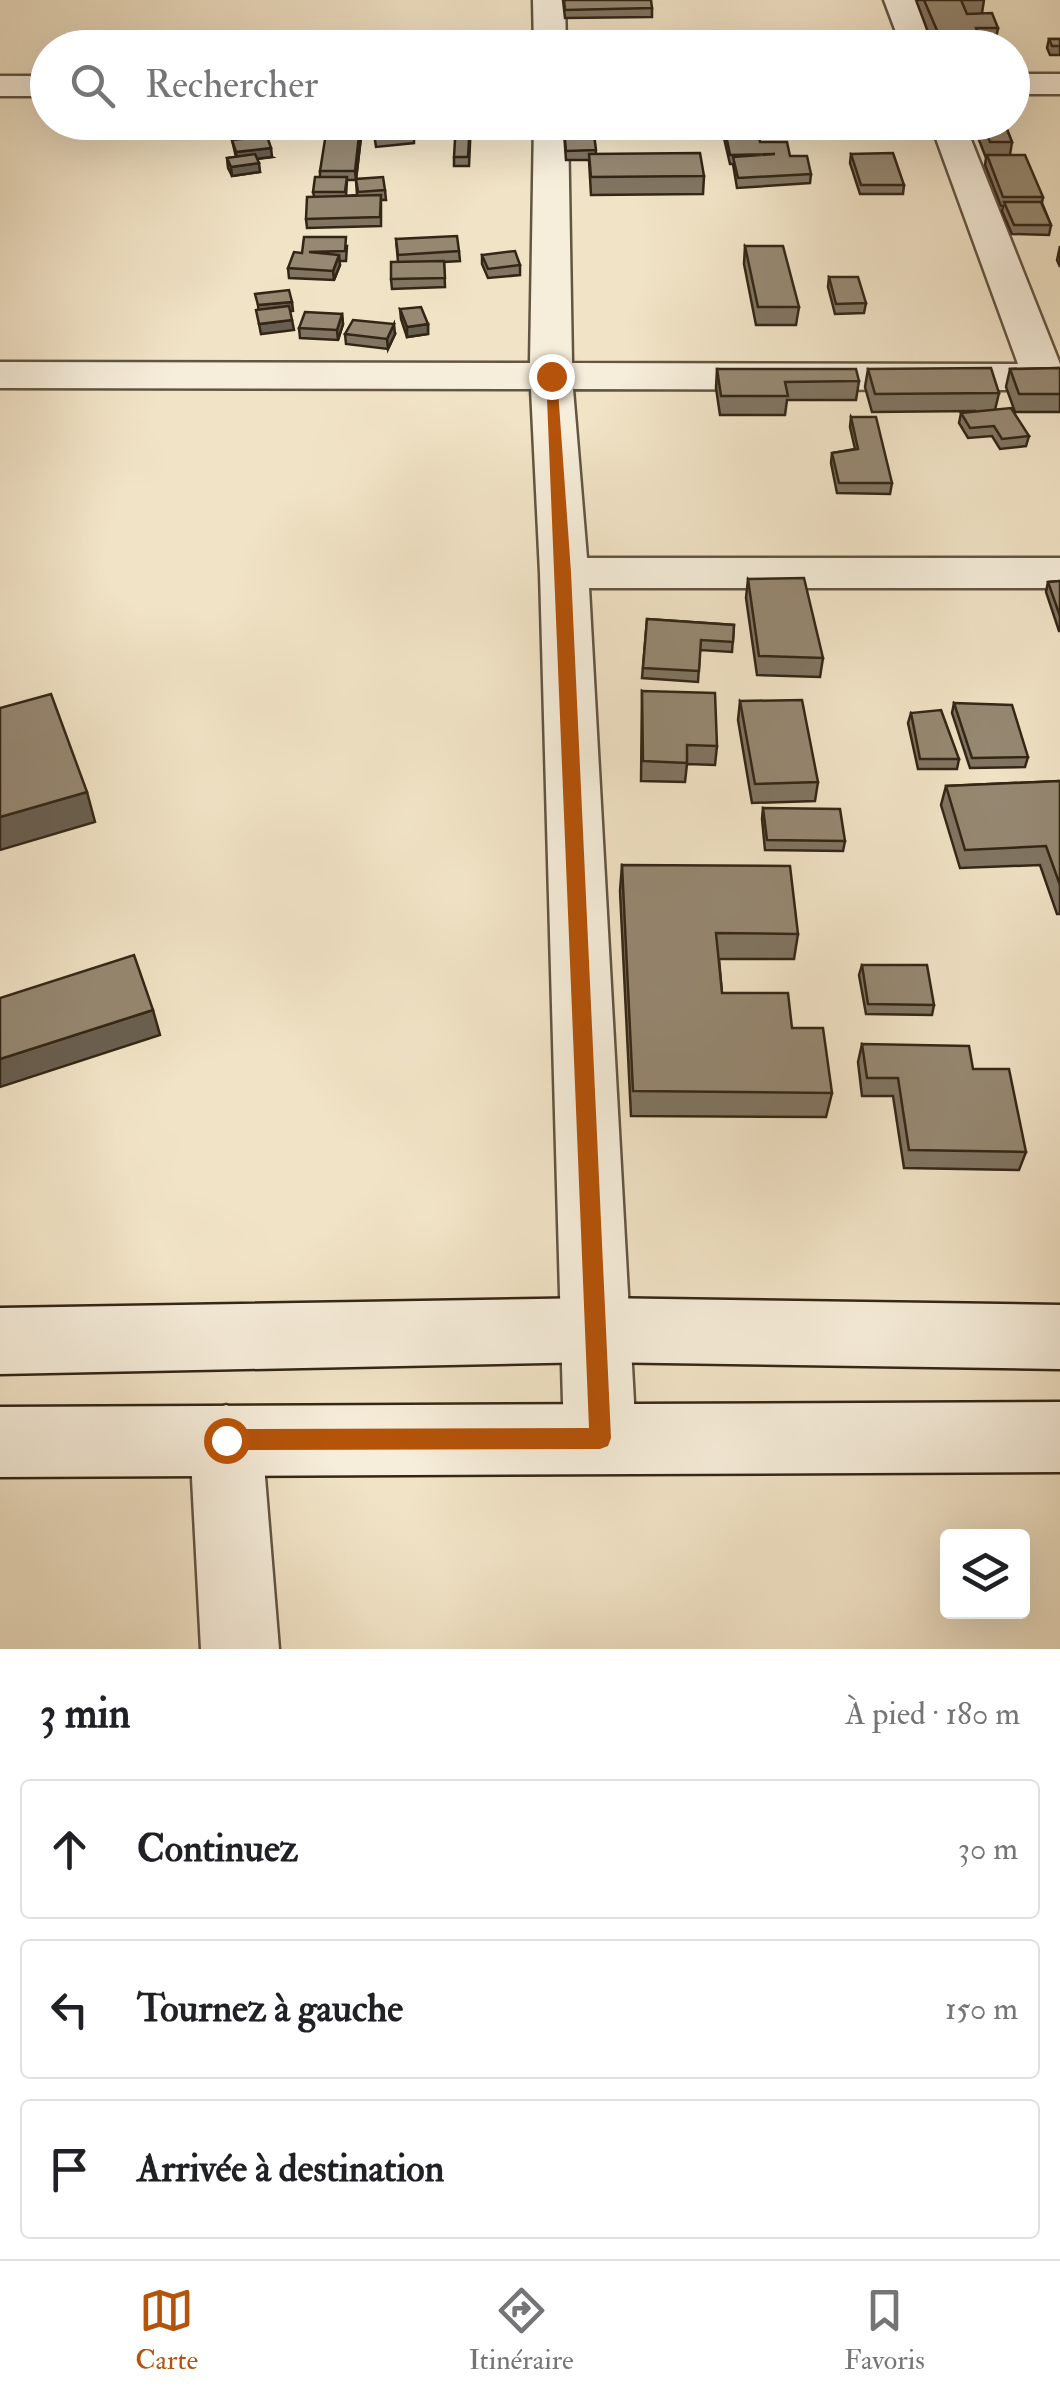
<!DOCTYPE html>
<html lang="fr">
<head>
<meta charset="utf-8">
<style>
	:root { --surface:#fff; --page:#f2f2f2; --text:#202124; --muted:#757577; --line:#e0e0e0; --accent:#b45309 }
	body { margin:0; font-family:"IM FELL Double Pica",serif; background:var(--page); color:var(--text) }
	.controls { position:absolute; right:30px; bottom:30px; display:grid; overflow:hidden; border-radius:10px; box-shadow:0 10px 40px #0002 }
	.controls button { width:90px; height:90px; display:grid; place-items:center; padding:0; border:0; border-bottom:2px solid var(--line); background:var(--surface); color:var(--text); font:50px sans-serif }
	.stop { position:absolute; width:30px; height:30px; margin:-22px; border:8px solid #b45309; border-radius:50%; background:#fff }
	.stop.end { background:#b45309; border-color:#fff; box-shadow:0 2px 10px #0008 }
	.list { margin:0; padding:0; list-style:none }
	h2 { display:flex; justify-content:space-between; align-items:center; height:130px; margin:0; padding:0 40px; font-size:42px }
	h2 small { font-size:32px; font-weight:400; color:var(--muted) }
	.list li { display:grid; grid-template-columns:65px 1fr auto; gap:30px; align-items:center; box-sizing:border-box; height:140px; margin:0 20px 20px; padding:0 20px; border:2px solid var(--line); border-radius:10px }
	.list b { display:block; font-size:38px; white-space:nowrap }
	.list em { font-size:32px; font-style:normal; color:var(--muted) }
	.icon { flex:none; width:55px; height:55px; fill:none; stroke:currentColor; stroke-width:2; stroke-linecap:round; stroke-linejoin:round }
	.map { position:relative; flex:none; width:1060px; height:1649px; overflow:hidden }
	.search { position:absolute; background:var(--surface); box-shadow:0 10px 40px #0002; left:30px; right:30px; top:30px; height:110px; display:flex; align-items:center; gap:25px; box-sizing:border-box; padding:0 35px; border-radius:55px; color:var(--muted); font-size:38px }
	.sheet { height:610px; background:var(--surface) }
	nav { display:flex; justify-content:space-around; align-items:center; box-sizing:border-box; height:140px; border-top:2px solid var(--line); background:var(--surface); font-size:28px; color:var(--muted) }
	nav a { display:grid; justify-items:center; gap:5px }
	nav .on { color:var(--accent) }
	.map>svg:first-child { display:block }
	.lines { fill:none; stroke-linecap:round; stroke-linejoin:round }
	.street-casing { stroke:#625542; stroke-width:5 }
	.secondary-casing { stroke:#332616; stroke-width:5 }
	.street { fill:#f6edda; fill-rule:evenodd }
	.secondary { fill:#f6edda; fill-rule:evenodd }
	.wall { fill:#817562; stroke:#332616; stroke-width:2.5; fill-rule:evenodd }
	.shaded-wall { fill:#695f50; stroke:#332616; stroke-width:2.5 }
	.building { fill:#968872; stroke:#332616; stroke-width:2.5 }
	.route { fill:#b45309 }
</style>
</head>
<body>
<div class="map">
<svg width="1060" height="1649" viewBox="0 0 1060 1649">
	<rect width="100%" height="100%" fill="#f1e3c6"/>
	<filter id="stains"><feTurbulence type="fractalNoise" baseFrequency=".002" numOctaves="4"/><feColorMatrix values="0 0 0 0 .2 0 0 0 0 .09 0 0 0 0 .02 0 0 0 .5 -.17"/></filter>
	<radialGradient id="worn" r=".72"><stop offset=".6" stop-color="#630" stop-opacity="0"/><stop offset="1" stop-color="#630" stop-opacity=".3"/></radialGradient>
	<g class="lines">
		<g class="street-casing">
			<g id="street">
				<path d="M533 0H565L566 48H534Z"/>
				<path d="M884 0H916L934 48H902Z"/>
				<rect x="1012" y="74" width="48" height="20"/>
				<rect x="0" y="76" width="48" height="20"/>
				<path d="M534 122H568L572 363 1018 364 930 122H964L1060 364V390L573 389 587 558H1060V588H589L636 1438 626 1463 600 1473 574 1463 564 1438 540 573 531 389 0 388V362L530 363Z"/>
				<path d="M226 1405 252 1415 262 1440 279 1649H201L190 1440 200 1415Z"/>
			</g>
		</g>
		<g class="secondary-casing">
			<g id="secondary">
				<path d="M596 1298 1060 1305V1369L596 1362 0 1374V1308Z"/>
				<path d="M1060 1402V1472L0 1477V1407Z"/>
			</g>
		</g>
		<use href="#street" class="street"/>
		<use href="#secondary" class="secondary"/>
	</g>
	<g class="wall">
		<path d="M563 0 652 8V17L565 18Z"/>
		<path d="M916 0H984L982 13 998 28 995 44H981L980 48H934Z"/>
		<path d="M1049 39H1060V55H1050L1047 48Z"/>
		<path d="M471 122 469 166H454V157Z"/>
		<path d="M556 122H589V127H593L596 154 704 176 703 194 591 195 589 160H566L564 132H557Z"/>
		<path d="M972 122H1004L1012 142 1010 155 1043 197 1042 203 1051 225 1049 235 1012 234 1002 211 1003 206H1001L985 165 986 158Z"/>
		<path d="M724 125 790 156 811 174 810 183 737 188 733 164H730L723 134Z"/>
		<path d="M360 127 361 137 356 179 385 190 386 200H381V226L307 228 306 219 314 196 313 192 320 177V171ZM347 180H356L357 195 346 196Z"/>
		<path d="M373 127 414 134V143L376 147Z"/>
		<path d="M232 140 272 157 257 159 260 172 232 176 228 168 227 158 236 157Z"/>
		<path d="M851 154 904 185 903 194H860L850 163Z"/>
		<path d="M396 239 459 251 460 261 444 262 445 287 392 289 391 279 398 262Z"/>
		<path d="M347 246 346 261H339L340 265 334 280 289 278 288 268 302 253Z"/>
		<path d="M745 246 799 307 796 325H756L744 264Z"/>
		<path d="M1060 246V267L1057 260Z"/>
		<path d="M482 255 520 265V275L488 278 482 264Z"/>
		<path d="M829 277 866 303 864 313 835 314 828 287Z"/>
		<path d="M400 309 428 324V334L407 337 401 319Z"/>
		<path d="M342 314 343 324 338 340 300 338 299 328Z"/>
		<path d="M345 334H395L388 349 346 344Z"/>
		<path d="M1060 368V412H1015L1006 387 1010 369Z"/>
		<path d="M717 369 859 381 856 400H787L785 415H720L716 388Z"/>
		<path d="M868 369 999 393 995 410 1029 436 1026 446 1000 449 992 436 968 438 959 423 961 413 976 411 872 412 865 387Z"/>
		<path d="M851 417 892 483 890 494 837 493 831 463 832 453 855 449 850 427Z"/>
		<path d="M748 579 823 658 820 677 757 675 746 598Z"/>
		<path d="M1060 581V631H1059L1046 592 1048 582Z"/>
		<path d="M647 619 734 625 732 652 700 650 698 682 642 678Z"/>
		<path d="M642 691 717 746 715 765 687 764 685 782 641 781Z"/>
		<path d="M740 701 818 782 815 801 752 803 738 720Z"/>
		<path d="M954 703 1028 757 1025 767 970 768 952 713Z"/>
		<path d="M911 713 959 759 957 769H918L908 723Z"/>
		<path d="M1060 781V914H1057L1040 865 960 868 941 805 946 786Z"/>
		<path d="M763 808 845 841 843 851 765 850 762 819Z"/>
		<path d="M622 865 798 934 794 959H719L722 993 792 1028 832 1093 826 1117 631 1116 620 891Z"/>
		<path d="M862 965 934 1005 932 1015 866 1014 859 975Z"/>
		<path d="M862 1044 1026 1152 1019 1170 904 1168 893 1096H862L858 1062Z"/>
	</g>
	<g class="shaded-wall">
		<path d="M360 127 361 137 356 180 355 171Z"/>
		<path d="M271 148 272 157 237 161 236 152Z"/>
		<path d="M259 163 260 172 232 176 231 167Z"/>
		<path d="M339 255 340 265 334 280 333 271Z"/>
		<path d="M292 302 293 311 259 315 258 305Z"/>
		<path d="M342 314 343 324 338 340 337 330Z"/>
		<path d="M292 320 294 330 261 334 259 324Z"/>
		<path d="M394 324 395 334 388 349 387 339Z"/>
		<path d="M428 324V334L407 337V327Z"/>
		<path d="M87 792 95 822 0 850V817Z"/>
		<path d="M153 1010 160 1035 0 1087V1059Z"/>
	</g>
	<g class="building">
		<path d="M564 0H651L652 8 565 10Z"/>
		<path d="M924 0H961L967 14 992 13 998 28H976L981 42H942Z"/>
		<path d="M1049 39H1060V46H1052Z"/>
		<path d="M456 122H470L468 157H454Z"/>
		<path d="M982 122H1004L1012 142H990Z"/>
		<path d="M411 124 414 134 375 137 373 127Z"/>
		<path d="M756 124 760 142H787L790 156H807L811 174 738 178 733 157 775 154 730 155 724 125Z"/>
		<path d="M327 127H360L355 171H320Z"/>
		<path d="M593 127 596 150 566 151 564 128Z"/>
		<path d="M267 136 271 148 236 152 232 140Z"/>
		<path d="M700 153 704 176 591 177 589 154Z"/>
		<path d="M893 153 904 185H861L851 154Z"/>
		<path d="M255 154 259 163 231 167 227 158Z"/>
		<path d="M987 155H1025L1043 197H1003Z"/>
		<path d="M315 177H347L345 192H313Z"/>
		<path d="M383 177 385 190 358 192 356 179Z"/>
		<path d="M381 195 380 217 306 219 307 197Z"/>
		<path d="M1004 202H1041L1051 225H1014Z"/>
		<path d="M457 236 459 251 398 255 396 239Z"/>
		<path d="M304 237H346L345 251 309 252 339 255 333 271 288 268 294 252 302 253Z"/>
		<path d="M745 246H783L799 307H758Z"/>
		<path d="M515 251 520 265 488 269 482 255Z"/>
		<path d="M444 261 445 278 391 279V262Z"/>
		<path d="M829 277H858L866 303 836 304Z"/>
		<path d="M289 290 292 302 258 305 255 294Z"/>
		<path d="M289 306 292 320 259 324 256 310Z"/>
		<path d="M421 307 428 324 407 327 400 309Z"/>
		<path d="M305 312 342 314 337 330 299 328Z"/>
		<path d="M353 320 394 324 387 339 345 334Z"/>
		<path d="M991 368 999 393 875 394 868 369Z"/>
		<path d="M1060 368V394H1019L1010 369Z"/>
		<path d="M717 369H856L859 381 785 382 788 396H721Z"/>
		<path d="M1011 408 1029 436 1002 439 994 426 970 428 961 413Z"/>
		<path d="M851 417H876L892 483H839L832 453 858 449Z"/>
		<path d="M804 578 823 658 759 656 748 579Z"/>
		<path d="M1060 581V616L1048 582Z"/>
		<path d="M647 619 734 625 733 642 701 640 699 671 643 668Z"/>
		<path d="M642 691 715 693 717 746 687 745V763L643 761Z"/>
		<path d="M51 694 87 792 0 817V708Z"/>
		<path d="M802 700 818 782 755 784 740 701Z"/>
		<path d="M954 703 1012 705 1028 757 972 758Z"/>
		<path d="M941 710 959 759H920L911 713Z"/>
		<path d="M1060 781V885L1046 846 965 850 946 786Z"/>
		<path d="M763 808 840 809 845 841 767 840Z"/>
		<path d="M622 865 790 866 798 934 716 933 722 993H788L792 1028H823L832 1093 633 1091Z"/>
		<path d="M134 955 153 1010 0 1059V998Z"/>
		<path d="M862 965H927L934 1005 868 1004Z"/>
		<path d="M862 1044 969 1046 973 1069H1009L1026 1152 909 1150 898 1078H867Z"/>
	</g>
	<path class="route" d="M546 374 557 376 571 572 611 1438 608 1446 600 1449 226 1450 218 1447 215 1440 218 1432 226 1429 589 1428Z"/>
	<rect width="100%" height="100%" filter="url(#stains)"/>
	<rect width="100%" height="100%" fill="url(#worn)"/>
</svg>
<div class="controls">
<button><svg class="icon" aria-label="layers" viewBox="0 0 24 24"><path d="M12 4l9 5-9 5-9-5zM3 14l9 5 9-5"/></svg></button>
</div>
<div class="stop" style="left:226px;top:1440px"></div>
<div class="stop end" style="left:551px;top:376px"></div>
<div class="search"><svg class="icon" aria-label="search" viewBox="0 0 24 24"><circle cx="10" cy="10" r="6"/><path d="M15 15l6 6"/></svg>Rechercher</div>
</div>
<section class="sheet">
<h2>3 min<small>À pied · 180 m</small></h2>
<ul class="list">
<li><svg class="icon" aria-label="ahead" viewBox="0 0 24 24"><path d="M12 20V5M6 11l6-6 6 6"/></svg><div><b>Continuez</b></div><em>30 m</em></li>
<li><svg class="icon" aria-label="left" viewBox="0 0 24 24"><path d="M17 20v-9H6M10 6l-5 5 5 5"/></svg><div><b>Tournez à gauche</b></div><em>150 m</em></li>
<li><svg class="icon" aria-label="arrive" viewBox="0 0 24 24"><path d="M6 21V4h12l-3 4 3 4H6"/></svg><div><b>Arrivée à destination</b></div></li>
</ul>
</section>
<nav>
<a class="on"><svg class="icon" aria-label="map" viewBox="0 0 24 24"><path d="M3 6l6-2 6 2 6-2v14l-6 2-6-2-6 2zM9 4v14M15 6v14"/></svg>Carte</a>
<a><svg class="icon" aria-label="directions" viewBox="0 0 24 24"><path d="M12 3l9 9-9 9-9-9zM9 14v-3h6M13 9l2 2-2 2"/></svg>Itinéraire</a>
<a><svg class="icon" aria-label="saved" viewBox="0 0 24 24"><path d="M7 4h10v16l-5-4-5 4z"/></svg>Favoris</a>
</nav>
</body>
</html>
